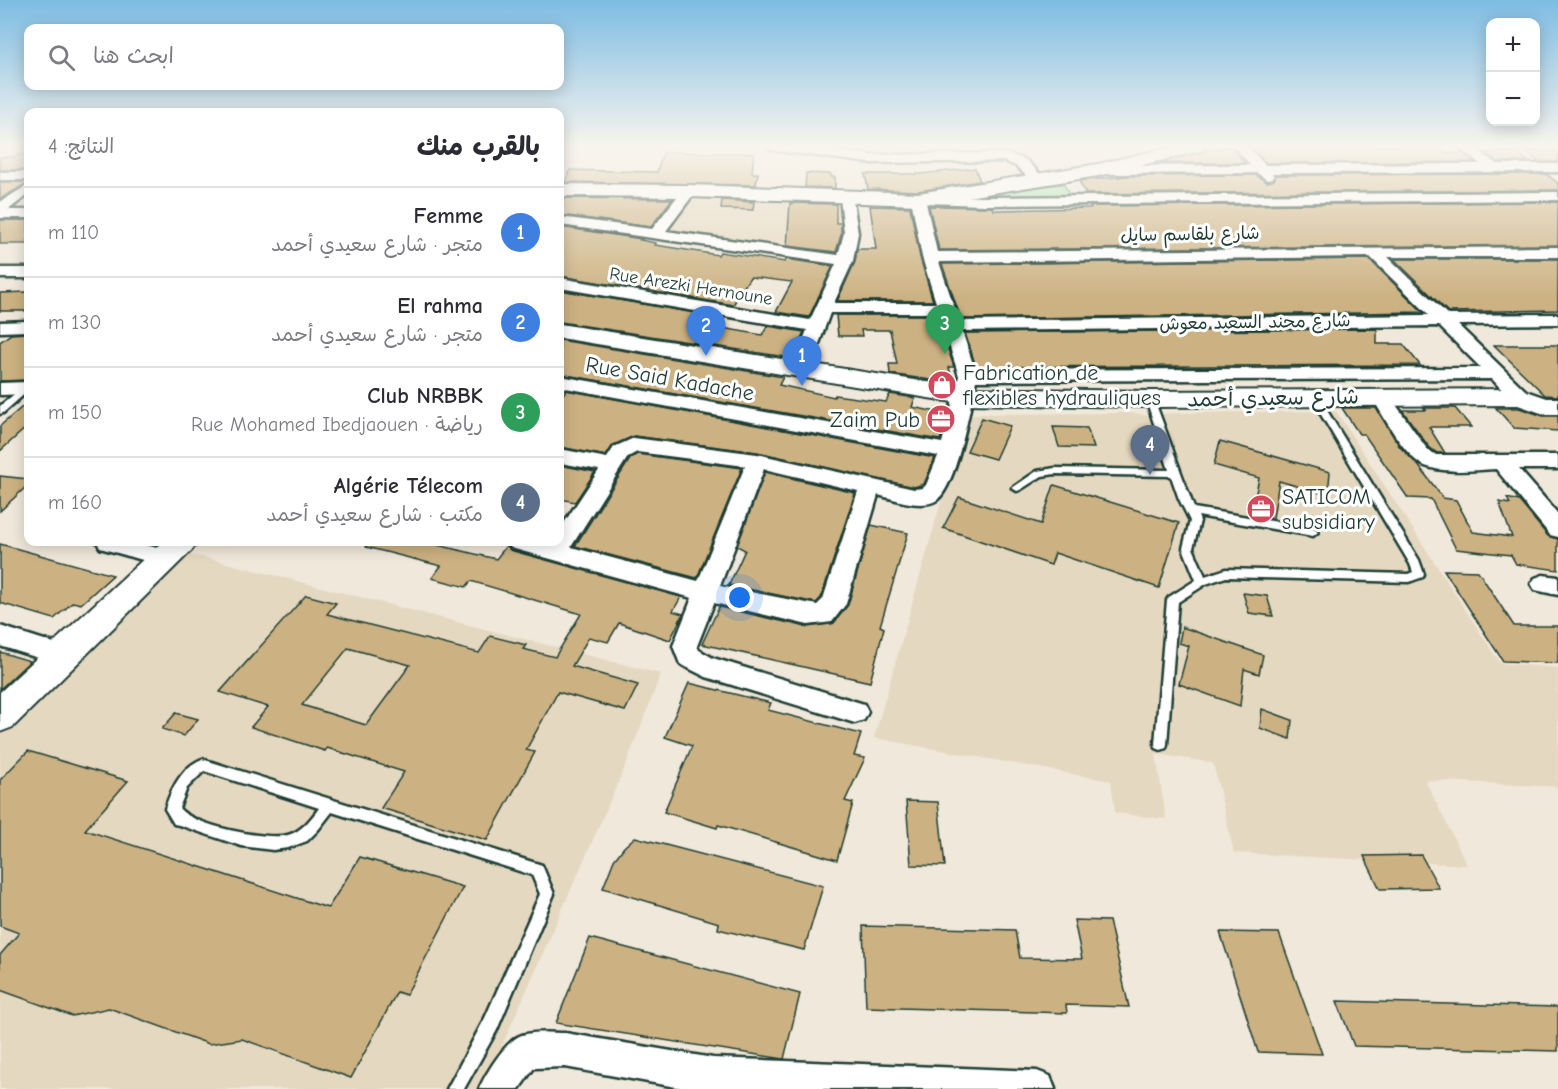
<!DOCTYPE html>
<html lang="ar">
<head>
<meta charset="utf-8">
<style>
	:root { --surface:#fff; --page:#f2f2f3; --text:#2b2b33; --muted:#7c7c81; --line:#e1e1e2; --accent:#2563eb }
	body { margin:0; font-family:"Comic Neue","Playpen Sans Arabic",sans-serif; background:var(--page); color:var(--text); direction:rtl }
	.controls { position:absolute; right:18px; top:18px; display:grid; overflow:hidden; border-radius:12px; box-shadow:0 3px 15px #0003 }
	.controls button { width:54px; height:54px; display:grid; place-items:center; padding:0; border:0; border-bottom:2px solid var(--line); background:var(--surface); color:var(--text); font:30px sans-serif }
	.you { position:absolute; left:740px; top:598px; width:21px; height:21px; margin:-15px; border:4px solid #fff; border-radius:50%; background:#1a73e8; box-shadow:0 0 0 9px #1a73e833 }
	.badge { display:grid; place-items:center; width:39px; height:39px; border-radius:50%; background:var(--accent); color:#fff; font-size:20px; font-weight:700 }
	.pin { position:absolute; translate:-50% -50px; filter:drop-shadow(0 2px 3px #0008) }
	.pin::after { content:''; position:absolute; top:32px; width:21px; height:18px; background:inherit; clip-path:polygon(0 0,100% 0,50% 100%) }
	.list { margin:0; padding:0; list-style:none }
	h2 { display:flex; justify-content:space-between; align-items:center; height:78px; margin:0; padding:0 24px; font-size:26px }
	h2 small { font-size:20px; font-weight:400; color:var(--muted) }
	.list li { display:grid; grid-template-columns:39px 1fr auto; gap:18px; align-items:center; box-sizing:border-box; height:90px; padding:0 24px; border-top:2px solid var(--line) }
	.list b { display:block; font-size:22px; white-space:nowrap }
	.list p { margin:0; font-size:20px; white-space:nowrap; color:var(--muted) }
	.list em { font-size:20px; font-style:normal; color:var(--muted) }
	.icon { flex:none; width:33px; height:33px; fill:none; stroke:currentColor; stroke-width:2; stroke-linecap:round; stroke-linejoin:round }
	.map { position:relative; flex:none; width:1558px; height:1089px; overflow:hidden; direction:ltr }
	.search { position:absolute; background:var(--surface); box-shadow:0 3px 15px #0003; left:24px; top:24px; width:540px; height:66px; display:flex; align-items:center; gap:15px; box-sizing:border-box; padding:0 21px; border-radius:12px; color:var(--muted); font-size:22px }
	.panel { position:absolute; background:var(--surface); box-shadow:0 3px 15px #0003; left:24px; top:108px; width:540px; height:438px; border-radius:12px; direction:rtl }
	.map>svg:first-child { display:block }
	.built { fill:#e5d8c0 }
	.green { fill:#a6e3aa; stroke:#62906f; stroke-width:1.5 }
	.building { fill:#ccb282; stroke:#1f3d34; stroke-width:1.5; fill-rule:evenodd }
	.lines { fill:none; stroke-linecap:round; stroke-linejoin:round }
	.lane-casing { stroke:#1f3d34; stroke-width:5 }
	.street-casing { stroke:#1f3d34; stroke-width:5 }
	.secondary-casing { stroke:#1f3d34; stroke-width:4 }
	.lane { fill:#fff; fill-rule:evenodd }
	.street { fill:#fff; fill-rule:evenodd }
	.secondary { fill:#fff; fill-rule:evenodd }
	.labels { text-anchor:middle; stroke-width:6; stroke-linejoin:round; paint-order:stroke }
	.far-street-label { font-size:18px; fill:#1f3d34; stroke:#fff }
	.poi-label { font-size:22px; fill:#1f3d34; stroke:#fff; text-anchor:start }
	.street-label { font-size:22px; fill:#1f3d34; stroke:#fff }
</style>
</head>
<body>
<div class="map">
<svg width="1558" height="1089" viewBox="0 0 1558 1089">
	<rect width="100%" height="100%" fill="#f0e8da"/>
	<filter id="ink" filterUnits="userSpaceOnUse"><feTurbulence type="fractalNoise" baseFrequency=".0167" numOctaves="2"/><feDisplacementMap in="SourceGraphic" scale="12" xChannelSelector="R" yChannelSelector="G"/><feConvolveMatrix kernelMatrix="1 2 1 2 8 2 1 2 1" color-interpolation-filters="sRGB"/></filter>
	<g filter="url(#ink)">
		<g class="built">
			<path d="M694 195 842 199 840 245 766 243 667 229Z"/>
			<path d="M1336 411 1500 663 1558 668V787L1425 780 1467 865 1234 853 1213 763 1156 754 1166 819 1115 813 1111 781 874 738 966 414 1135 413 1148 416 1171 413Z"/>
			<path d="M182 555 203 557 661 674 625 767 483 1089H0V728Z"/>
		</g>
		<path class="green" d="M1060 184 1064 185 1071 198H985L981 195Z"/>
		<g class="building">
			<path d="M1250 146H1438L1446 153H1463L1474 162 1266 163Z"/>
			<path d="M1220 147H1232L1245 163H1158L1204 152 1206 149H1222Z"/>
			<path d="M1524 151H1558V162H1539Z"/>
			<path d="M663 152 754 153 752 173H758L756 185 565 182 570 170 657 172Z"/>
			<path d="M1516 152 1529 162H1498L1485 153Z"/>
			<path d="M19 154 28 155V170H0V157H15Z"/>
			<path d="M975 168 980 181 918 191 868 189 865 174H921Z"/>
			<path d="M806 173 831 174V177H835V188L805 187Z"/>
			<path d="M1546 174 1558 183V190L1086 194 1079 181 1128 176 1256 175 1267 182 1274 180 1276 175Z"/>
			<path d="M0 182H28V183L0 199Z"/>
			<path d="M560 198 672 199 651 227 560 215Z"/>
			<path d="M722 200 754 202 753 210 721 209Z"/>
			<path d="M1558 202V245L939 250 929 206 992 207 993 210H999L1091 208 1090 206Z"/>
			<path d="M790 203 836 204V223H841V235L836 252 787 246Z"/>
			<path d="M870 206 910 207 920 257 933 301H837L855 262 857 249H876Z"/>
			<rect x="0" y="220" width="28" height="24"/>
			<path d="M560 227 642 239 640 240 656 243 655 245 718 255 720 252 785 262 786 259 833 266 809 317 776 312 792 282 750 277 733 305 560 276Z"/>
			<path d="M1369 259 1423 312 961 319 942 264Z"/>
			<path d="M1394 259H1558V310L1448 312Z"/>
			<path d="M560 290 724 318 720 325 723 326 722 328 762 335 768 326 804 332 792 358 560 322Z"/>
			<path d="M28 292V311H0V293Z"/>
			<path d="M836 315H937L954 367H949L952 380H931L890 374 889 364H897L890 330H861L862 336H838Z"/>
			<path d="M1377 329V344H1403L1420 365 976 367 965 333Z"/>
			<path d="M28 333V380L0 381V342L11 334Z"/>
			<path d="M560 340 783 377 779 385 834 397 835 395 886 402 890 394 915 398 912 407 947 414 940 440 560 374Z"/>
			<path d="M1494 345H1558V396L1545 395Z"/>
			<path d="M566 390 935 458 924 484 914 487 757 452 634 436 613 445 606 456 560 447V399Z"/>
			<path d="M28 402V426L0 451V426Z"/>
			<path d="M1342 408H1376L1400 447 1418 465 1443 498 1456 500 1473 532 1512 537 1499 502 1510 504 1507 498 1519 501 1548 536 1558 539V570L1516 564 1511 555 1456 549 1431 499 1408 498 1364 434H1359Z"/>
			<path d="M1424 408H1455L1471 427H1429L1445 453H1437L1429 447 1402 410H1426Z"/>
			<path d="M1496 408H1519L1543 416H1558V431L1514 428Z"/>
			<path d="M982 418 1010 426 995 459 967 451Z"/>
			<path d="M1053 427 1087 428 1094 448 1059 447Z"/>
			<path d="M1220 441 1330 472 1328 495 1279 481 1273 518 1252 512 1259 478 1214 465Z"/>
			<path d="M637 454 742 468 697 578 575 546 630 459Z"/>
			<path d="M560 465 595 472 575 502 560 499Z"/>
			<path d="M765 472 855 493 821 598 816 603 729 585 745 550 737 546Z"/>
			<path d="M0 476 28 479V485L0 511Z"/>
			<path d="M1054 485 1179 523 1159 588 1055 553 1051 565 943 528 959 497 1041 524Z"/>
			<path d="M871 525 908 533 880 626 884 628 870 682 702 644 719 607 807 627 834 623 848 605Z"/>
			<path d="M367 542H425L496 559 507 545 510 550 681 597 673 611 683 614 670 640 619 623 608 642 589 637 572 666 638 685 625 711 558 692 526 750 535 752 487 840 381 808 404 772 327 748 325 751 251 727 268 707 220 692 306 595 336 603 327 614 479 653 490 636 526 645 523 649 555 657 581 614 471 581 466 587 432 578 441 566 366 547ZM348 648 410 665 366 725 302 705Z"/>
			<path d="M0 544 113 575 81 604 73 602 54 619 0 603Z"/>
			<path d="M1444 570 1478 571 1514 626H1558V663L1503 661Z"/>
			<path d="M1243 593 1267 596 1273 616 1249 613Z"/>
			<path d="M1182 627 1263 655 1259 674 1244 669 1240 706 1179 684 1189 646 1179 643Z"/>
			<path d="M0 652 30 661 0 689Z"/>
			<path d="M689 683 771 703 768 710 861 734 854 756 865 758 845 801 853 803 837 860 718 825 717 828 664 812 692 746 665 737Z"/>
			<path d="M1262 709 1292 720 1290 739 1260 728Z"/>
			<path d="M176 713 198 719 184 736 162 729Z"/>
			<path d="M28 751 128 781 85 830 328 908 360 857 463 887 406 995 397 992 351 1078 242 1039 209 1044 109 1008 72 1016 0 990V955L19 933 0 926V780Z"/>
			<path d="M906 801 938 802 945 866 911 865Z"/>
			<path d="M635 837 823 886 804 950 718 929 719 923 603 888 614 860 624 847Z"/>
			<path d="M1421 855 1439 888 1380 889 1364 856Z"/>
			<path d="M1074 920 1109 921 1129 1007 1066 1005 1067 1013 866 1007 863 926 1015 930 1020 958 1082 959Z"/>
			<path d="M1220 932 1279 933 1322 1054 1258 1052Z"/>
			<path d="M590 938 800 994 784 1059 556 1023Z"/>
			<path d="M1337 1001 1558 1007V1051L1354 1046Z"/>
		</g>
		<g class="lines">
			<g class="lane-casing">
				<g id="lane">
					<path d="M24 386H28V391L3 413 0 414V406Z"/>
					<path d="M1314 393 1318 396 1419 560 1424 574 1423 577 1409 582 1226 577 1206 584 1178 602 1167 744 1166 748 1161 750 1156 748 1155 744 1167 600 1169 597 1196 580 1183 548 1190 521 1179 499 1171 476 1055 474 1042 476 1020 490 1017 491 1012 488 1037 471 1055 468 1169 470 1146 399 1150 396 1154 399 1194 508 1313 528 1318 532 1313 536 1198 516 1200 521 1193 548 1205 576 1226 569 1408 574 1413 572 1410 564 1310 396Z"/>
					<path d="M202 759 542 865 554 894 497 1030 464 1089H447L485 1018 540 894 532 875 332 812 318 830 307 841 288 848 273 850 241 846 179 825 174 824 165 809C171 789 182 767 202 759ZM204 771 319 808C311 819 302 831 288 835 267 841 191 825 179 808L187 788Z"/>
				</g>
			</g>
			<g class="street-casing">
				<g id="street">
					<path d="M766 146H801L871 155 1006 153 1026 160 1044 178 1042 181H1032L1016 166 1004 161 871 163 772 150Z"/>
					<path d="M1234 146H1247L1265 165 1480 164 1458 146H1472L1497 164H1558V172L1272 173 1274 176 1272 179 1267 180 1257 173 1098 174 1091 170 1098 166 1250 165Z"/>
					<rect x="0" y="172" width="28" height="8"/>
					<path d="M28 185V195L8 210H28V218H0V202Z"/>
					<path d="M689 187 696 191 666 231 838 255 844 233 840 197 847 193 852 194 858 233 853 261 834 303H936L922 257 911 199 918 195 984 197 1558 192V200L984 205 926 203 937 252 1558 247V257H1388L1448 315 1558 314V324L1458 325 1528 393 1530 397 1528 401C1512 405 1502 389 1492 379L976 381C970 406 957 485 937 500 922 510 894 499 878 495L846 604 832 622 808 625 714 603 697 646 699 650 713 658 864 704 868 712 864 720 855 723 706 677 680 664 673 646 692 598 511 548 508 542H560V529L599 470 560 463V449L607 458 614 447 634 438 757 454 914 489 923 488 926 485 938 456 560 387V376L942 443 959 376 939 313H830L810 369 807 373H795L792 369 807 330 560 288V278L810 320 836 264 560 225V217L652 229 684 188ZM1370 257 1429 315 959 321 939 262ZM1439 326 1481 368 975 370 962 331ZM637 452 745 466 698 581 571 547 628 457ZM764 469 858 491 823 599 817 605 720 586Z"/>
					<rect x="0" y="268" width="28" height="10"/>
					<path d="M28 321V331L0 332V322Z"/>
					<path d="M28 382V394L0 395V383Z"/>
					<path d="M1380 390 1387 392 1427 449 1436 455H1558V469H1519L1558 514V537L1550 535 1496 469C1474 470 1446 474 1425 466 1405 458 1383 415 1371 396L1373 392Z"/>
					<path d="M97 542H135L172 552 175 558 172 564 164 566 100 548Z"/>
					<path d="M1543 575 1558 577V595L1535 590 1531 584 1535 578Z"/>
					<path d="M0 626 73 649 77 656 73 663 64 666 0 646Z"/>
					<path d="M565 1033 713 1058 1037 1071 1050 1076 1055 1089H687L565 1067 534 1068 519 1089H479C486 1073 506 1040 522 1035 535 1031 552 1033 565 1033Z"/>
				</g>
			</g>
			<g class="secondary-casing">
				<g id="secondary">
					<path d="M1175 146H1206L1203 150 1098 176 918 205 689 197 560 196V184L689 185 918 193 1098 164Z"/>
					<path d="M560 324 965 388 1150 391 1521 389 1547 398H1558V414H1544L1518 405 1150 407 965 404 560 338Z"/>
					<path d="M162 542H197L192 550 13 727 0 732V692Z"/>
				</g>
			</g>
			<use href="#lane" class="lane"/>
			<use href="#street" class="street"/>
			<use href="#secondary" class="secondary"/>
		</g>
	</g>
	<linearGradient id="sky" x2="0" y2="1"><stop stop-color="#7dbce3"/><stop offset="0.49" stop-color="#f8f5ee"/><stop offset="1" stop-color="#f8f5ee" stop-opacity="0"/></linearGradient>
	<rect width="1558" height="298" fill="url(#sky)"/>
	<defs>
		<g id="shop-disc" transform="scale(1.5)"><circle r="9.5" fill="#d1495b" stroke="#fff"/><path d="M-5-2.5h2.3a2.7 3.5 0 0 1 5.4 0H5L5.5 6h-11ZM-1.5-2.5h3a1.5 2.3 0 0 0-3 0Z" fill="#fff"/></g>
		<g id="office-disc" transform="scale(1.5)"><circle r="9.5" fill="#d1495b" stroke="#fff"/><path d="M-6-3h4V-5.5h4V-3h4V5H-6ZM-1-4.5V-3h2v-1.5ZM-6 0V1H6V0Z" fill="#fff"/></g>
	</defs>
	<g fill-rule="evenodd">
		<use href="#shop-disc" x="942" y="385"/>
		<use href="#office-disc" x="941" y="419"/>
		<use href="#office-disc" x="1261" y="509"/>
	</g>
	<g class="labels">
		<g class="far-street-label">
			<text transform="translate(1190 234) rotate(-1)" y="6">شارع بلقاسم سايل</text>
			<text transform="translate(691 286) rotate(9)" y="6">Rue Arezki Hernoune</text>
			<text transform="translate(1255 322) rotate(-1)" y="6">شارع محند السعيد معوش</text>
		</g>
		<g class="poi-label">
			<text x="963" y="380">Fabrication de<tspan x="963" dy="25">flexibles hydrauliques</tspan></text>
			<text x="920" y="427" text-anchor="end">Zaim Pub</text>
			<text x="1282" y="504">SATICOM<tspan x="1282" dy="25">subsidiary</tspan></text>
		</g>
		<g class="street-label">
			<text transform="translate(670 378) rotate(10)" y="8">Rue Said Kadache</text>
			<text transform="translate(1273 397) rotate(-1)" y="8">شارع سعيدي أحمد</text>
		</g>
	</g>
</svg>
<div class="controls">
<button>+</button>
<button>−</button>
</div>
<div class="you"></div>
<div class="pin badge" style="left:802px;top:386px;background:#3f7fe0">1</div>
<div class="pin badge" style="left:706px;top:356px;background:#3f7fe0">2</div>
<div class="pin badge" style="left:945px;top:354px;background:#2e9e5b">3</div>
<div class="pin badge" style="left:1150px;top:475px;background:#5c6f8a">4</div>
<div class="search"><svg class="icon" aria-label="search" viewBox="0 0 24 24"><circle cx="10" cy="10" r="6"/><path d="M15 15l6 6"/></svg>ابحث هنا</div>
<section class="panel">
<h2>بالقرب منك<small>النتائج: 4</small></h2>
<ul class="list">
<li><span class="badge" style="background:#3f7fe0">1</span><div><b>Femme</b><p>متجر · شارع سعيدي أحمد</p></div><em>110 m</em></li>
<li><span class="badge" style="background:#3f7fe0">2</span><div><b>El rahma</b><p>متجر · شارع سعيدي أحمد</p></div><em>130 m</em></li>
<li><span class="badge" style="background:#2e9e5b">3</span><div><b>Club NRBBK</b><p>رياضة · Rue Mohamed Ibedjaouen</p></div><em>150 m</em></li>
<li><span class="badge" style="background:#5c6f8a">4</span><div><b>Algérie Télecom</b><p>مكتب · شارع سعيدي أحمد</p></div><em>160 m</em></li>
</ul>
</section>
</div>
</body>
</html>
